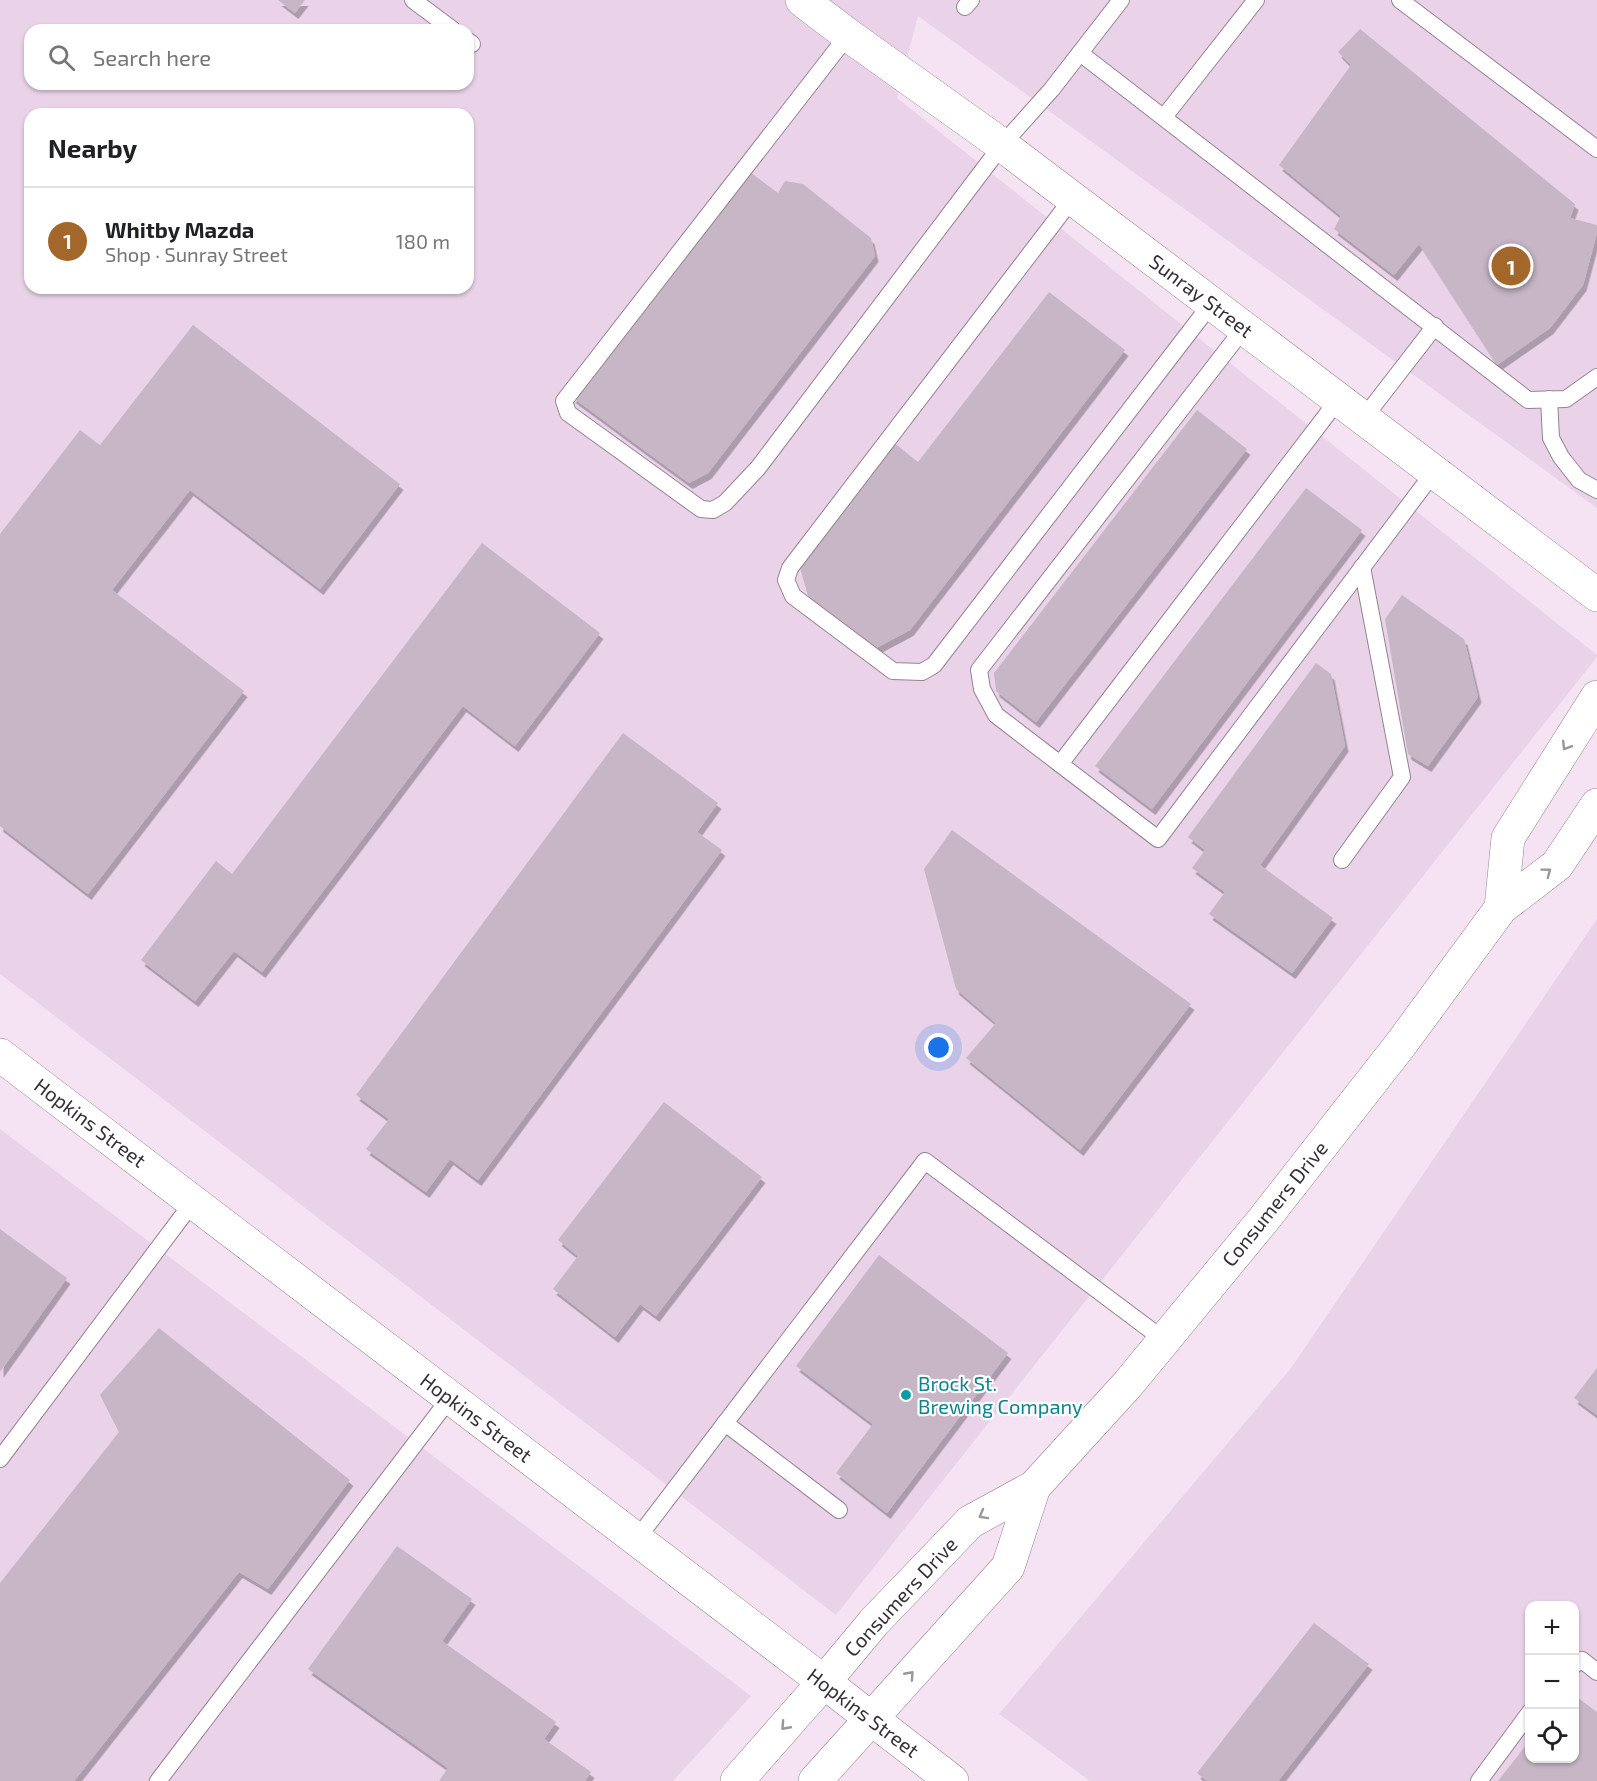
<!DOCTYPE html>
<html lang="en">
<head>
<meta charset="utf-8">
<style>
	:root { --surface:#fff; --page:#f6f6f6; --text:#202124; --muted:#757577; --line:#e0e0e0; --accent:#a4672b }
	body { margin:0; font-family:"Exo 2",sans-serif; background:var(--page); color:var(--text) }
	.controls { position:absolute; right:18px; bottom:18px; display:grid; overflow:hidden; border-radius:12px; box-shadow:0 2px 4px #0004 }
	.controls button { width:54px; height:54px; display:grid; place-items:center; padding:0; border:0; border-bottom:2px solid var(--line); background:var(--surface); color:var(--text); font:30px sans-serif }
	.you { position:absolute; left:939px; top:1048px; width:21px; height:21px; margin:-15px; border:4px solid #fff; border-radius:50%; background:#1a73e8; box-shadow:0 0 0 9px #1a73e833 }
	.badge { display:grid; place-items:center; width:39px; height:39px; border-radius:50%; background:var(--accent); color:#fff; font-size:20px; font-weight:700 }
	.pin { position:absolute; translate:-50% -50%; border:3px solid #fff; box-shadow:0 2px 6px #0006 }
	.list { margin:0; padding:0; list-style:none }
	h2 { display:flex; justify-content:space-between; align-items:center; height:78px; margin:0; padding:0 24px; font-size:26px }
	h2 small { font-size:20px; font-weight:400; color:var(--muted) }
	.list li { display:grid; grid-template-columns:39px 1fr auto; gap:18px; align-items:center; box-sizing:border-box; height:108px; padding:0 24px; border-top:2px solid var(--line) }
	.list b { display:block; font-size:22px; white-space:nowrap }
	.list p { margin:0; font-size:20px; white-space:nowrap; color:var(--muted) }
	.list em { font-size:20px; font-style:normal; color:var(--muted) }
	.icon { flex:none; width:33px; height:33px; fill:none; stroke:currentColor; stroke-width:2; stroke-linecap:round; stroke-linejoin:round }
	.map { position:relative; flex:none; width:1597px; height:1781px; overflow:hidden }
	.search { position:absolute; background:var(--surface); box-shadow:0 2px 4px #0004; left:24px; top:24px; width:450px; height:66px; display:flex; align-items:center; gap:15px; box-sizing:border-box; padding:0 21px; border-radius:18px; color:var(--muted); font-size:22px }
	.panel { position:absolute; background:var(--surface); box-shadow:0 2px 4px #0004; left:24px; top:108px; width:450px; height:186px; border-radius:18px }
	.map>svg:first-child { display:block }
	.built { fill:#ead3e9; fill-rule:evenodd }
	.building { fill:#c7b6c6; filter:url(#shadow) }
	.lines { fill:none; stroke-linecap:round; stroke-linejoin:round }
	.service-casing { stroke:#948493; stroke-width:18 }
	.minor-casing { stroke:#948493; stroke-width:34 }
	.secondary-casing { stroke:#948493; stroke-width:34 }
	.service { stroke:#fff; stroke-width:16 }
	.minor { stroke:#fff; stroke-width:33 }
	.secondary { stroke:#fff; stroke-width:33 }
	.oneway { stroke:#9a979a }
	.culture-dot { fill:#0f9aa8; stroke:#fff; stroke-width:2 }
	.labels { text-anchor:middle; stroke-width:4.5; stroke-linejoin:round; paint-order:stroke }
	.street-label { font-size:20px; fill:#362f36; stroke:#fff }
	.culture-label { font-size:20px; fill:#0d838f; stroke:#fff; text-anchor:start }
</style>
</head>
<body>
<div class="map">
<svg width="1597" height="1781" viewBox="0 0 1597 1781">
	<defs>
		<filter id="shadow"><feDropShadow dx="3.5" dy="6" stdDeviation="0" flood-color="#0004"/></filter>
	</defs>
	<rect width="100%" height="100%" fill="#f5e3f4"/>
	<g class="built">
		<path d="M0 0H1597V508L918 16 897 98 1597 655V657L836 1615 0 974ZM30 30H468V84H30ZM30 114H468V288H30Z"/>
		<path d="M1597 919V1781H1090L999 1714 1291 1368ZM1530 1606H1574V1758H1530Z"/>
		<path d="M0 1129 751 1696 673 1781H0Z"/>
	</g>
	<g class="building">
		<path d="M278 0H305L295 13Z"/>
		<path d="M1360 29 1575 204 1570 218 1597 225V233L1583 285 1550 328 1497 365 1419 244 1394 275 1334 229 1341 216 1279 165 1351 65 1338 52Z"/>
		<path d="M747 170 778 193 785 181 803 184 871 238 875 256 708 473 689 483 572 397Z"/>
		<path d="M1049 292 1125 350 910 630 876 648 808 596 799 564 893 442 918 462Z"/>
		<path d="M193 325 400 484 320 589 190 490 112 590 244 691 88 894 0 826V534L80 430 100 445Z"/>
		<path d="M1197 410 1247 449 1036 722 996 691 994 673Z"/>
		<path d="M1306 488 1362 530 1152 809 1095 766Z"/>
		<path d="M482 543 600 633 515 746 463 706 262 972 234 951 195 1001 141 960 216 861 232 874Z"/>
		<path d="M1402 595 1464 639 1478 697 1428 766 1408 754 1385 619Z"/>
		<path d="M1316 663 1331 674 1345 746 1260 865 1333 918 1292 973 1209 914 1225 892 1192 868 1205 850 1188 837Z"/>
		<path d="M623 733 718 803 697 832 722 850 478 1180 450 1159 426 1192 366 1149 389 1119 356 1095Z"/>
		<path d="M952 830 1191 1004 1080 1150 966 1058 996 1023 956 989 924 869Z"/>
		<path d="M664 1102 762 1177 656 1316 640 1304 615 1337 553 1289 578 1256 558 1240Z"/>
		<path d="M0 1229 67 1278 0 1372Z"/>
		<path d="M879 1255 1008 1353 887 1513 836 1473 873 1424 796 1366Z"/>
		<path d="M159 1328 350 1480 268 1589 239 1572 74 1781H0V1583L119 1432 100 1395Z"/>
		<path d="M1597 1368V1415L1574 1398Z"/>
		<path d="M397 1546 472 1599 442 1641 556 1722 544 1739 591 1772 585 1781H439L448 1768 308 1669Z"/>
		<path d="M1314 1623 1369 1664 1278 1781H1207L1197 1773Z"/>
		<path d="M1574 1695 1597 1712V1781H1498L1530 1740V1758H1574Z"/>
	</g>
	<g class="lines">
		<g class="service-casing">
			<g id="service">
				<path d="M413 0 453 30"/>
				<path d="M1400 0 1597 149"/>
				<path d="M965 7 971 0"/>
				<path d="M848 35 564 401 568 413 701 509 713 510 725 503 758 468 1002 145 1052 89 1121 0"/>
				<path d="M468 41 472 44"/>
				<path d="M1080 53 1528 400 1566 399 1597 377"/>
				<path d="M1164 117 1256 0"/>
				<path d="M1072 199 790 568 786 580 793 596 893 671 922 672 934 665 1211 304"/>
				<path d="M1244 328 979 670 982 689 996 715 1060 764 1338 400"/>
				<path d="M1549 399 1551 438 1561 457 1579 480 1597 490"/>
				<path d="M1363 419 1435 326"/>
				<path d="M1060 764 1158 839 1434 472"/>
				<path d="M1342 860 1402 777 1362 567"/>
				<path d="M725 1423 839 1510"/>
				<path d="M0 1459 193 1202"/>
				<path d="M636 1540 925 1161 1164 1340"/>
				<path d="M1574 1665 1582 1660 1597 1672"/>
				<path d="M158 1781 450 1398"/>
				<path d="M1479 1781 1530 1712"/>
			</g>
		</g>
		<g class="minor-casing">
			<g id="minor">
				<path d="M802 0 848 35 1002 145 1597 595"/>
				<path d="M824 1682 952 1781"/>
			</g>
		</g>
		<g class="secondary-casing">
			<g id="secondary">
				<path d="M1501 908 1508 838 1597 697"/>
				<path d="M0 1055 824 1682"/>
				<path d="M737 1781 824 1682 874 1622 970 1522 1034 1487 1128 1384 1264 1219 1401 1044 1501 908 1557 865 1597 805"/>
				<path d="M815 1781 1008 1567 1034 1487"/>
			</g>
		</g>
		<use href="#service" class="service"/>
		<use href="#minor" class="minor"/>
		<use href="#secondary" class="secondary"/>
	</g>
	<defs><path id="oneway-chevron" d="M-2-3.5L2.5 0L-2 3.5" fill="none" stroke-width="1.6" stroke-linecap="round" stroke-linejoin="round" transform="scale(1.5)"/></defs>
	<g class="oneway">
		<use href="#oneway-chevron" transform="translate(1566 746) rotate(122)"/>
		<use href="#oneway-chevron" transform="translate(1547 872) rotate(-37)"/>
		<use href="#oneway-chevron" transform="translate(983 1515) rotate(151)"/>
		<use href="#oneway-chevron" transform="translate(910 1675) rotate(-48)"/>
		<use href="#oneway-chevron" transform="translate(785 1726) rotate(132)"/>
	</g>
	<circle class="culture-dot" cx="906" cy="1395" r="6"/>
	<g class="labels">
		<g class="street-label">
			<text transform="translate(1201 296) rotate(37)" y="7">Sunray Street</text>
			<text transform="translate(90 1123) rotate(37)" y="7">Hopkins Street</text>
			<text transform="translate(1275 1204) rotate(-51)" y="7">Consumers Drive</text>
			<text transform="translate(476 1418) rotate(37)" y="7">Hopkins Street</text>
			<text transform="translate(901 1597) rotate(-47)" y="7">Consumers Drive</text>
			<text transform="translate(863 1713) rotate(37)" y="7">Hopkins Street</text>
		</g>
		<g class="culture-label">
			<text x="918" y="1391">Brock St.<tspan x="918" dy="23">Brewing Company</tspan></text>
		</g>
	</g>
</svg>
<div class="controls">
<button>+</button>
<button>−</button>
<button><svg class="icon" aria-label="locate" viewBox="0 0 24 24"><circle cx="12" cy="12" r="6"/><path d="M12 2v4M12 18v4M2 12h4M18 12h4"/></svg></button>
</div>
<div class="you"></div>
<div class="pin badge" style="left:1511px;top:266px">1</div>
<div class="search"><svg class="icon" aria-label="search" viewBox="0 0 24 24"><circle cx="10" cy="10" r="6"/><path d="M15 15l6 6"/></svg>Search here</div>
<section class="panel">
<h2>Nearby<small></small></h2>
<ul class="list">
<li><span class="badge">1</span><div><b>Whitby Mazda</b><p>Shop · Sunray Street</p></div><em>180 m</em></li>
</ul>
</section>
</div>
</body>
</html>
